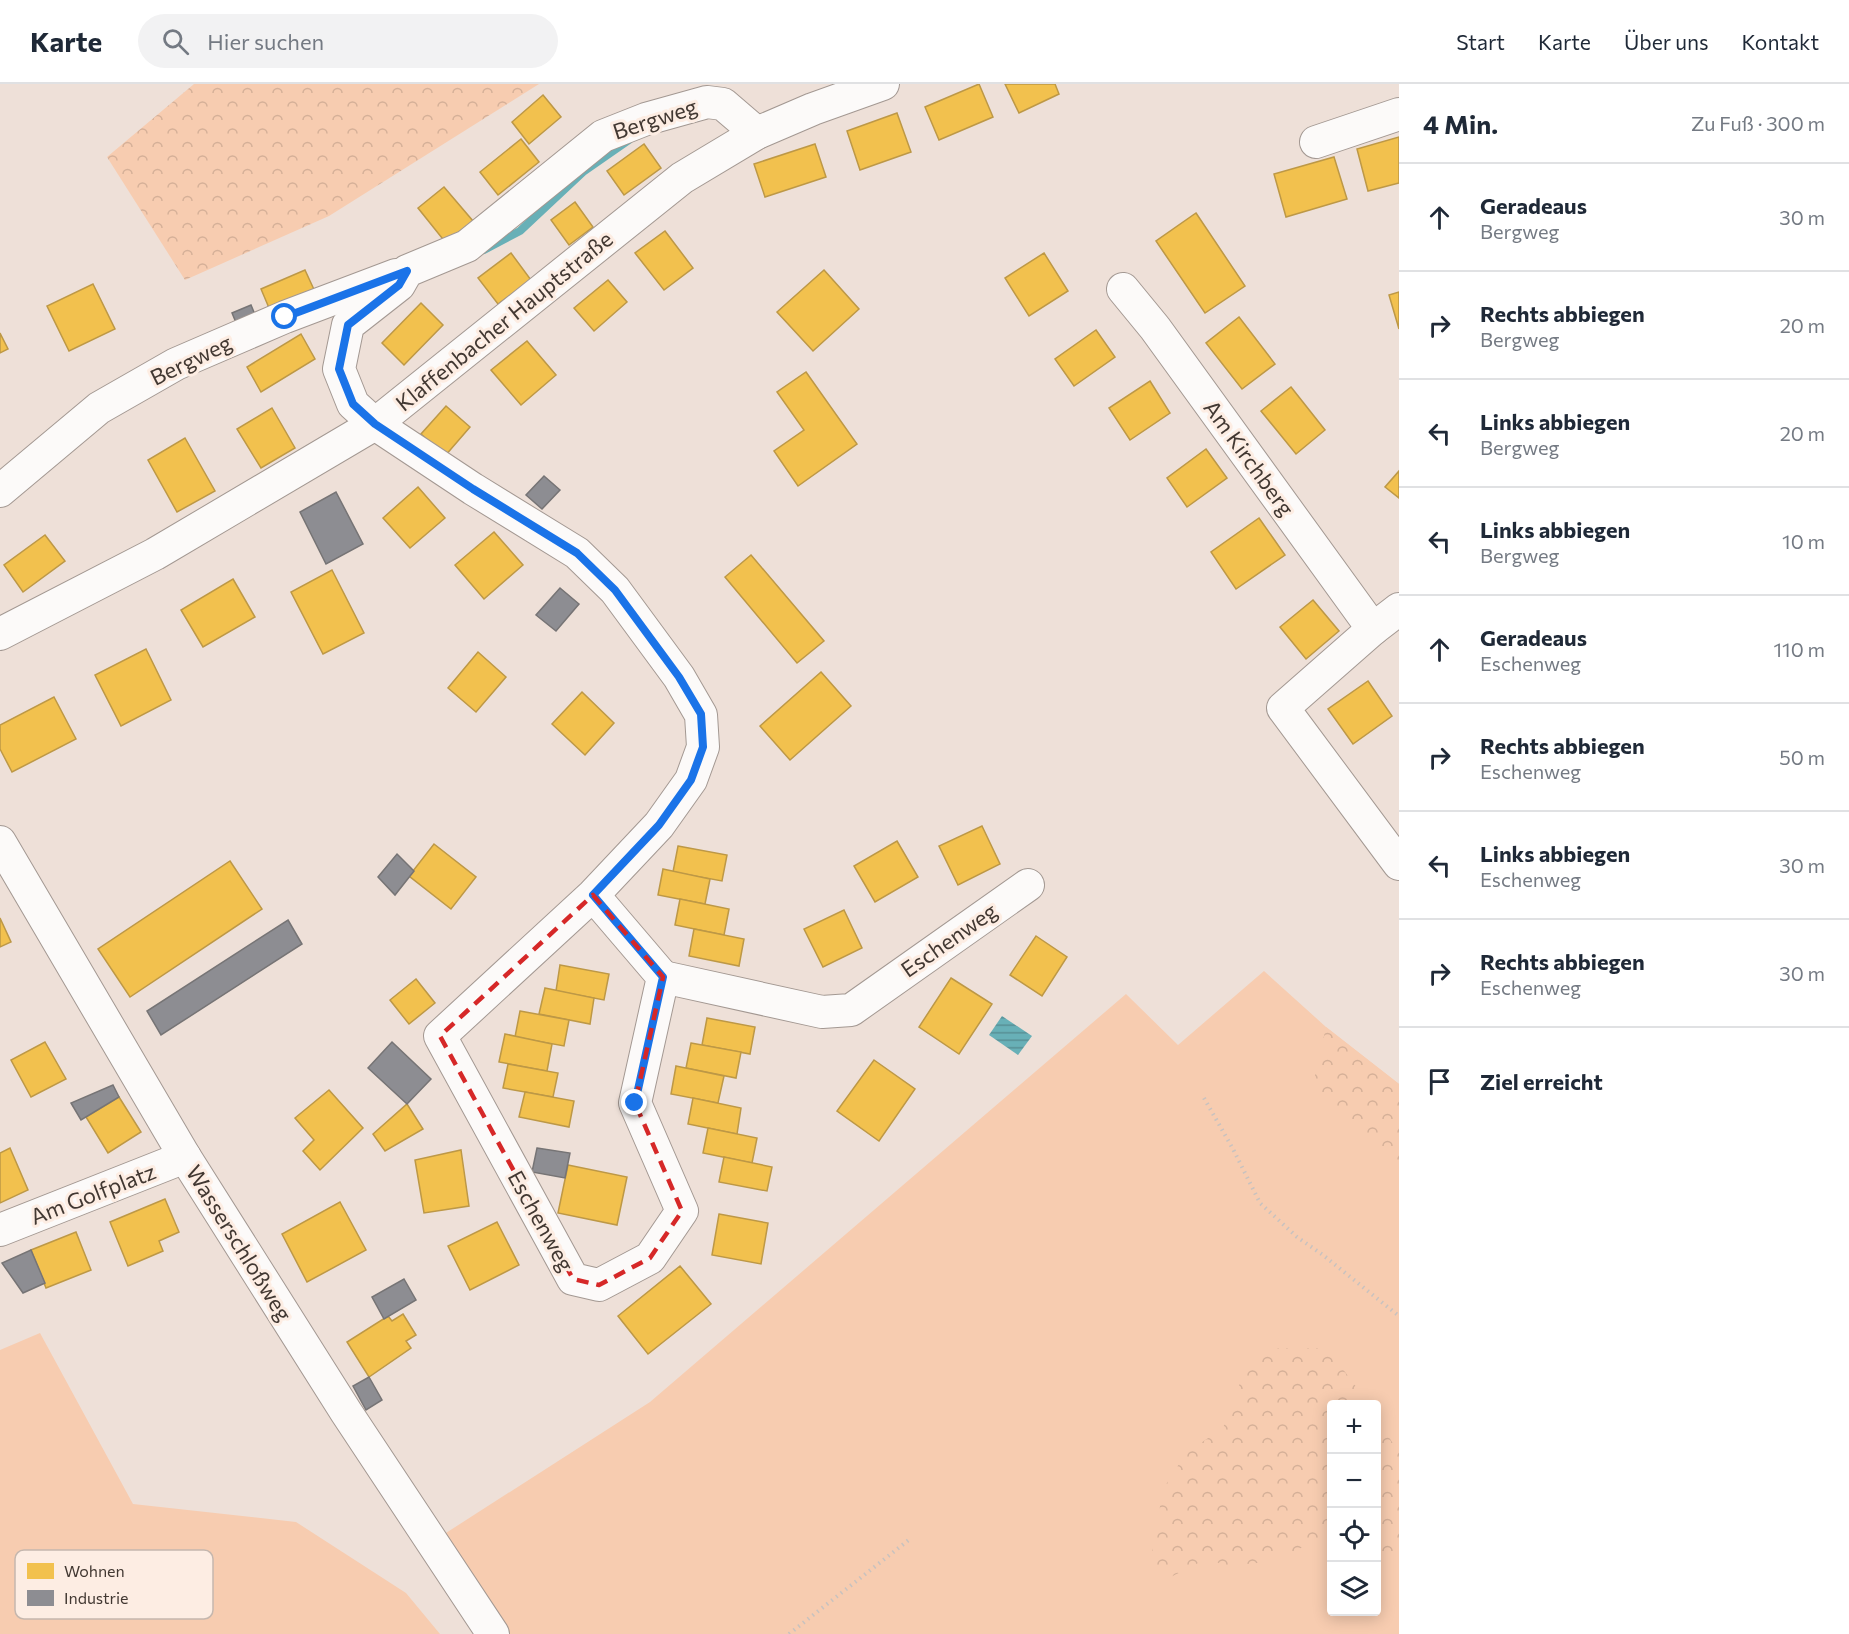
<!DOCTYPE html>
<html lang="de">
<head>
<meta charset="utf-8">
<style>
	:root { --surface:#fff; --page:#f2f2f3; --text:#1f2937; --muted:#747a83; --line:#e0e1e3 }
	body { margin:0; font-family:Commissioner,sans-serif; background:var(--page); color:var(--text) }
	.controls { position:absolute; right:18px; bottom:18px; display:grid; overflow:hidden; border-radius:6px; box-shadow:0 3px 15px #0003 }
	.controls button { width:54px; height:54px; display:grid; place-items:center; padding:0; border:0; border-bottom:2px solid var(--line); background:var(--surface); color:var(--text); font:30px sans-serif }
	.stop { position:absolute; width:18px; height:18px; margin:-14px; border:4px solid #1a73e8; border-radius:50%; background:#fff }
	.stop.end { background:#1a73e8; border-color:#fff; box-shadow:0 2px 6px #0008 }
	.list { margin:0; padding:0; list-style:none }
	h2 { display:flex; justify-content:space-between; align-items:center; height:78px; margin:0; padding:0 24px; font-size:26px }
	h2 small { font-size:20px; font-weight:400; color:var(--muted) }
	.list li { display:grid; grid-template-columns:39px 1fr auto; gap:18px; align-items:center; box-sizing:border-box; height:108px; padding:0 24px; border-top:2px solid var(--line) }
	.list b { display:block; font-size:22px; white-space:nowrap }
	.list p { margin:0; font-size:20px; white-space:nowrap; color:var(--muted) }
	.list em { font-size:20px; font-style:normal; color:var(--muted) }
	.icon { flex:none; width:33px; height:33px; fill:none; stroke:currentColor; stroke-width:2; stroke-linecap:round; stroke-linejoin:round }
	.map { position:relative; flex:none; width:1399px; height:1550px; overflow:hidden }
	header { display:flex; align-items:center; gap:36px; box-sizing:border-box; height:84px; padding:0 30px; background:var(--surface); border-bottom:2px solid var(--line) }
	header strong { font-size:28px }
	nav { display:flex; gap:33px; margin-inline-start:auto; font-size:21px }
	.search { width:420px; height:54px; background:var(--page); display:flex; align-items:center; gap:15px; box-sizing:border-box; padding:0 21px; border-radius:33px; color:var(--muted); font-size:22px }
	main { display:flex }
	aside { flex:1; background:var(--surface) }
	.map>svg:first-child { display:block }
	.grass { fill:#f7ccb0; fill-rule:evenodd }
	.forest { fill:url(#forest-crowns) }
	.water { fill:url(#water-rules) }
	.homes { fill:#f2c14e; stroke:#bd9846; stroke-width:1.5 }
	.industry { fill:#8d8d92; stroke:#767475; stroke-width:1.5 }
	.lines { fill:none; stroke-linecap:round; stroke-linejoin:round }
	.stream { stroke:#68b0b7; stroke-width:8 }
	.minor-casing { stroke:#a39892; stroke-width:34 }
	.path { stroke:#c8c2bf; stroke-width:4; stroke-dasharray:1.5 4.5; stroke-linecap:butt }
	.minor { stroke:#fcfaf9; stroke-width:32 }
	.route { stroke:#1a73e8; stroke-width:8 }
	.marked { fill:none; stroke:#d62828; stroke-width:4.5; stroke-dasharray:12 8; stroke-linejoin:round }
	.labels { text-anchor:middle; stroke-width:6; stroke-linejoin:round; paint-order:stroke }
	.street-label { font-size:22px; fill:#423832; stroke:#fdede3 }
	.key { fill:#fdede3; stroke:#c5b7ae; stroke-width:1.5 }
	.key-label { font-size:16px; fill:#423832 }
</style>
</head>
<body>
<header>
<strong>Karte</strong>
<div class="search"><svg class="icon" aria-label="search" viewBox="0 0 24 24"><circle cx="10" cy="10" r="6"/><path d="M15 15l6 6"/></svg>Hier suchen</div>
<nav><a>Start</a><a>Karte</a><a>Über uns</a><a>Kontakt</a></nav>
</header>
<main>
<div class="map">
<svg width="1399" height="1550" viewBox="0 0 1399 1550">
	<defs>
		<pattern id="forest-crowns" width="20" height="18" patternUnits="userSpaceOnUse" patternTransform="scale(1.5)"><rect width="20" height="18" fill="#f7ccb0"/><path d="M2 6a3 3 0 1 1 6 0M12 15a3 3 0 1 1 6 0" fill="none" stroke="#d5b098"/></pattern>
		<pattern id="water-rules" width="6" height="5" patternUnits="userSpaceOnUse" patternTransform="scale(1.5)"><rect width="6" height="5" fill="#68b0b7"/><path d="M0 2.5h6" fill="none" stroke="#579095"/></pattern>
	</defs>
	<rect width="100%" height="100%" fill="#eee0d8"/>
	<g class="grass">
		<path d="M1264 887 1326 943 1399 1000V1550H501L435 1456 650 1318 1126 910 1178 961ZM1332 1320H1376V1528H1332Z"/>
		<path d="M40 1249 133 1420 296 1438 406 1509 440 1550H0V1266Z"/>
	</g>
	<g class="forest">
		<path d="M194 0H539L329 132 185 196 107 73Z"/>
		<path d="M1326 943 1399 1000V1077L1311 1009Z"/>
		<path d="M1278 1264H1327L1369 1320H1332L1331 1454 1327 1452 1290 1469 1257 1479 1225 1482 1208 1474 1163 1497 1150 1480 1163 1405 1186 1369 1223 1344 1246 1283Z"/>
		<path d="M1376 1333 1399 1369V1475H1387L1377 1471Z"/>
	</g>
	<path class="water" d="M1002 932 1032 952 1018 971 989 951Z"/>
	<g class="homes">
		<path d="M979 0 993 33 939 56 925 23Z"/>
		<path d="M1005 0H1055L1059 10 1019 29Z"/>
		<path d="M543 11 561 33 529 60 512 38Z"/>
		<path d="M897 29 911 68 860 86 847 47Z"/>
		<path d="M1399 53V99L1368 107 1357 65Z"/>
		<path d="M521 55 539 78 498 111 480 88Z"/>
		<path d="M644 60 661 84 624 111 607 87Z"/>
		<path d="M815 60 826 93 765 113 754 80Z"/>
		<path d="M1334 73 1347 115 1286 133 1274 90Z"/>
		<path d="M444 103 473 137 446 159 418 124Z"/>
		<path d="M575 118 593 143 569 161 551 136Z"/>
		<path d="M1196 129 1245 202 1205 229 1156 157Z"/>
		<path d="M665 147 693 184 664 206 635 169Z"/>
		<path d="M511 169 531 196 498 220 478 194Z"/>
		<path d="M1044 169 1068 207 1029 232 1005 194Z"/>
		<path d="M305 186 317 212 272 231 261 205Z"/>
		<path d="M824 186 859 225 813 267 777 228Z"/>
		<path d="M608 196 627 218 594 247 574 224Z"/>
		<path d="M93 200 115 245 69 267 47 222Z"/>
		<path d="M1399 208V245L1389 211Z"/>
		<path d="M421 219 443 241 404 281 382 259Z"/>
		<path d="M1239 233 1275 280 1242 305 1206 259Z"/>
		<path d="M1096 246 1115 273 1074 302 1055 275Z"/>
		<path d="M0 249 8 265 0 269Z"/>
		<path d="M301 250 315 275 261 308 247 283Z"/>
		<path d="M527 257 556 291 521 321 491 286Z"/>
		<path d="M806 288 857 360 798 402 774 367 804 346 777 308Z"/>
		<path d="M1150 297 1170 329 1130 356 1109 324Z"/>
		<path d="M1291 303 1325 346 1296 370 1261 327Z"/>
		<path d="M446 322 470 343 445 372 421 350Z"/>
		<path d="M272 324 295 364 261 384 237 345Z"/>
		<path d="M185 354 215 407 177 428 148 376Z"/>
		<path d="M1206 365 1227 394 1187 423 1167 394Z"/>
		<path d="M1399 387V414L1385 403Z"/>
		<path d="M418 403 445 434 410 464 383 434Z"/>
		<path d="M1259 434 1285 471 1236 505 1211 468Z"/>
		<path d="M494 448 523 481 484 515 455 481Z"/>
		<path d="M45 451 65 477 23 508 4 481Z"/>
		<path d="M751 471 824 557 797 579 725 493Z"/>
		<path d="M332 486 364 549 323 570 291 508Z"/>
		<path d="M233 495 255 533 203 563 181 526Z"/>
		<path d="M1313 516 1339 547 1306 575 1280 543Z"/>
		<path d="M146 565 171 616 121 642 95 591Z"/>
		<path d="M478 568 506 593 476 628 448 604Z"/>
		<path d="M821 588 851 622 790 676 760 642Z"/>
		<path d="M1368 597 1392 632 1353 660 1328 625Z"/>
		<path d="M582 608 614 639 585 671 552 640Z"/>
		<path d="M54 613 76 655 12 688 0 665V641Z"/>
		<path d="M982 742 1000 780 958 801 939 762Z"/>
		<path d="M897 757 918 793 875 818 854 782Z"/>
		<path d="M434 760 476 793 451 825 409 792Z"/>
		<path d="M678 762 727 771 722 797 673 788Z"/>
		<path d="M230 777 262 825 130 913 98 865Z"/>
		<path d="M663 785 710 795 705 820 658 811Z"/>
		<path d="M680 815 729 825 724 851 675 841Z"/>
		<path d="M844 826 862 864 823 883 804 845Z"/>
		<path d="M0 834 11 858 0 863Z"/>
		<path d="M694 845 744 855 739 882 689 872Z"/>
		<path d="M1036 852 1067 873 1042 912 1010 891Z"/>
		<path d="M560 881 609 890 604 916 556 907Z"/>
		<path d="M951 894 992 920 959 970 919 943Z"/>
		<path d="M416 895 435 919 409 940 390 916Z"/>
		<path d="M545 904 594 914 590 940 539 930Z"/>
		<path d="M520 927 569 936 564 962 515 953Z"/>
		<path d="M707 934 755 943 750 970 702 961Z"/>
		<path d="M505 950 552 960 547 987 499 978Z"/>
		<path d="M45 958 66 995 31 1013 11 976Z"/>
		<path d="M691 959 741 968 736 994 686 984Z"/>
		<path d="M874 976 915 1005 879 1057 837 1027Z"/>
		<path d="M508 980 558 989 553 1013 503 1004Z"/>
		<path d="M676 982 724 992 718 1019 671 1010Z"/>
		<path d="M329 1006 363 1044 320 1086 303 1067 314 1056 295 1034Z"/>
		<path d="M525 1008 574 1017 569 1043 519 1033Z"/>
		<path d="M119 1013 141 1048 108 1069 86 1033Z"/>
		<path d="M693 1014 741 1024 737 1050 688 1040Z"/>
		<path d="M407 1020 423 1045 385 1067 373 1050Z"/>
		<path d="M708 1044 757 1054 752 1079 703 1069Z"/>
		<path d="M10 1064 28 1106 0 1119V1069Z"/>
		<path d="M461 1066 469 1122 424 1129 415 1076Z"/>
		<path d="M724 1073 772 1083 767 1107 719 1098Z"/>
		<path d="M568 1081 627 1093 617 1141 558 1129Z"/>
		<path d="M165 1115 179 1148 159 1157 163 1167 128 1182 110 1138Z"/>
		<path d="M340 1118 366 1166 307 1198 282 1150Z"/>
		<path d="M719 1130 768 1139 761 1180 712 1171Z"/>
		<path d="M497 1138 519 1181 470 1206 448 1162Z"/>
		<path d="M76 1148 91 1186 46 1204 31 1166Z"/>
		<path d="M680 1182 711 1220 648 1270 618 1232Z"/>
		<path d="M403 1230 416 1251 406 1257 411 1264 369 1293 347 1258 388 1232 392 1237Z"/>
	</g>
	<g class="industry">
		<path d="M251 221 256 233 237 241 232 229Z"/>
		<path d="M544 392 560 406 542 425 526 411Z"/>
		<path d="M336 408 363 460 326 480 300 428Z"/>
		<path d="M560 504 579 520 556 547 536 531Z"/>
		<path d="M397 770 414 787 395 811 378 793Z"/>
		<path d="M288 836 302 860 161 951 147 927Z"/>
		<path d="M392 958 431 995 407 1020 368 984Z"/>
		<path d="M113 1001 119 1013 81 1036 71 1019Z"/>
		<path d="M537 1064 570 1069 565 1094 532 1088Z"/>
		<path d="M31 1166 45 1199 23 1209 2 1179Z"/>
		<path d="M404 1195 416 1216 384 1235 372 1213Z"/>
		<path d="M369 1293 382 1316 366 1326 353 1302Z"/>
	</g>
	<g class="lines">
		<path class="stream" d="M484 166 520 147 583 88 629 56"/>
		<g class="minor-casing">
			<g id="minor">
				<path d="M1316 58 1399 30"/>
				<path d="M1123 205 1155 244 1373 545"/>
				<path d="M0 407 99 324 176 280 285 233 396 191"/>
				<path d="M1399 525 1373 545 1283 624 1399 780"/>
				<path d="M0 550 155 470 375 340 682 94 757 49 813 25 883 0"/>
				<path d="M0 758 185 1073 346 1328 493 1550"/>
				<path d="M593 811 663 893 635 1019 682 1127 650 1174 599 1201 573 1195 440 952 593 811 659 741 691 696 703 663 701 631 679 593 615 506 577 469 473 405 375 340 353 320 339 285 348 241 399 201 407 187 467 162 603 52 646 35 707 18 723 20 757 49"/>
				<path d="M663 893 822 928 851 926 1028 801"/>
				<path d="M0 1146 185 1073"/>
			</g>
		</g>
		<g class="path">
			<path d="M1204 1014 1233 1065 1260 1119 1297 1153 1323 1171 1399 1232"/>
			<path d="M789 1550 910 1455"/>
		</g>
		<use href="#minor" class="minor"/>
	</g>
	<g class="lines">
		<path class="route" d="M285 233 407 187 399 201 348 241 339 285 353 320 375 340 473 405 577 469 615 506 679 593 701 630 703 663 691 696 659 741 593 811 663 893 635 1019"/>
	</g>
	<path class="marked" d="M593 811 663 893 635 1019 682 1127 650 1174 599 1201 573 1195 440 952Z"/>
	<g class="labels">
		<g class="street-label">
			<text transform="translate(655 35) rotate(-18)" y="8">Bergweg</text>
			<text transform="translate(504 237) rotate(-39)" y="8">Klaffenbacher Hauptstraße</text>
			<text transform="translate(191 276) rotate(-26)" y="8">Bergweg</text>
			<text transform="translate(1249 374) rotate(54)" y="8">Am Kirchberg</text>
			<text transform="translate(949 856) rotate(-35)" y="8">Eschenweg</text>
			<text transform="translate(93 1110) rotate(-21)" y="8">Am Golfplatz</text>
			<text transform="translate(541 1137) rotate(61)" y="8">Eschenweg</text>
			<text transform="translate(239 1159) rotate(58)" y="8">Wasserschloßweg</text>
		</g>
	</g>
	<rect x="15" y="1466" width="198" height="69" rx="9" class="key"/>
	<rect x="27" y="1479" width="27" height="16" fill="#f2c14e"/>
	<rect x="27" y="1506" width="27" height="16" fill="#8d8d92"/>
	<g class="key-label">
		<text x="64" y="1493">Wohnen</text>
		<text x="64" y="1520">Industrie</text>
	</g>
</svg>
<div class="controls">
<button>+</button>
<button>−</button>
<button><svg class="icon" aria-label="locate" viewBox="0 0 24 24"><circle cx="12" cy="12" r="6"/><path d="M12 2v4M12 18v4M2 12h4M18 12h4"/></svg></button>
<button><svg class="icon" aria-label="layers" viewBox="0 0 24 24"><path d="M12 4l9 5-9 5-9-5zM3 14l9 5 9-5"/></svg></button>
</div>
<div class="stop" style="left:285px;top:233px"></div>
<div class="stop end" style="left:635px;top:1019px"></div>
</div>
<aside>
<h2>4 Min.<small>Zu Fuß · 300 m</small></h2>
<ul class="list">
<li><svg class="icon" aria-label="ahead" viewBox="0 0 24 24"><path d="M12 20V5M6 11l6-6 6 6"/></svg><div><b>Geradeaus</b><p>Bergweg</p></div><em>30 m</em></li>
<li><svg class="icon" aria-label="right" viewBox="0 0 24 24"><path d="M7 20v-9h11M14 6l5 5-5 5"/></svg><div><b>Rechts abbiegen</b><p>Bergweg</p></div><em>20 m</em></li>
<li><svg class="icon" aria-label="left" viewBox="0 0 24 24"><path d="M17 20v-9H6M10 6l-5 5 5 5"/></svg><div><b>Links abbiegen</b><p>Bergweg</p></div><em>20 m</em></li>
<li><svg class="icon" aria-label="left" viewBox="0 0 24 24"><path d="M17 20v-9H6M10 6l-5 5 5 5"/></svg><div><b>Links abbiegen</b><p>Bergweg</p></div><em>10 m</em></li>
<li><svg class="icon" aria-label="ahead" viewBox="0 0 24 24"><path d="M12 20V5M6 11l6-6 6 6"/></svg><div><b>Geradeaus</b><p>Eschenweg</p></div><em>110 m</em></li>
<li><svg class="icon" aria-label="right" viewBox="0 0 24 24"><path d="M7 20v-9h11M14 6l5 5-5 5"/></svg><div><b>Rechts abbiegen</b><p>Eschenweg</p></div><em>50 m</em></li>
<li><svg class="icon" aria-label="left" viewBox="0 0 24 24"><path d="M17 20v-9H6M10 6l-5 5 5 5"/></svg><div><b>Links abbiegen</b><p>Eschenweg</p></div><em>30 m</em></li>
<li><svg class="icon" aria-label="right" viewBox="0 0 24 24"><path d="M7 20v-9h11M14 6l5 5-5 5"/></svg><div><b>Rechts abbiegen</b><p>Eschenweg</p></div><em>30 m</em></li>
<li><svg class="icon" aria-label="arrive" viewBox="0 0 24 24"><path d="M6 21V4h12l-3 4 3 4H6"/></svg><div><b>Ziel erreicht</b></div></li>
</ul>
</aside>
</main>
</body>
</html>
